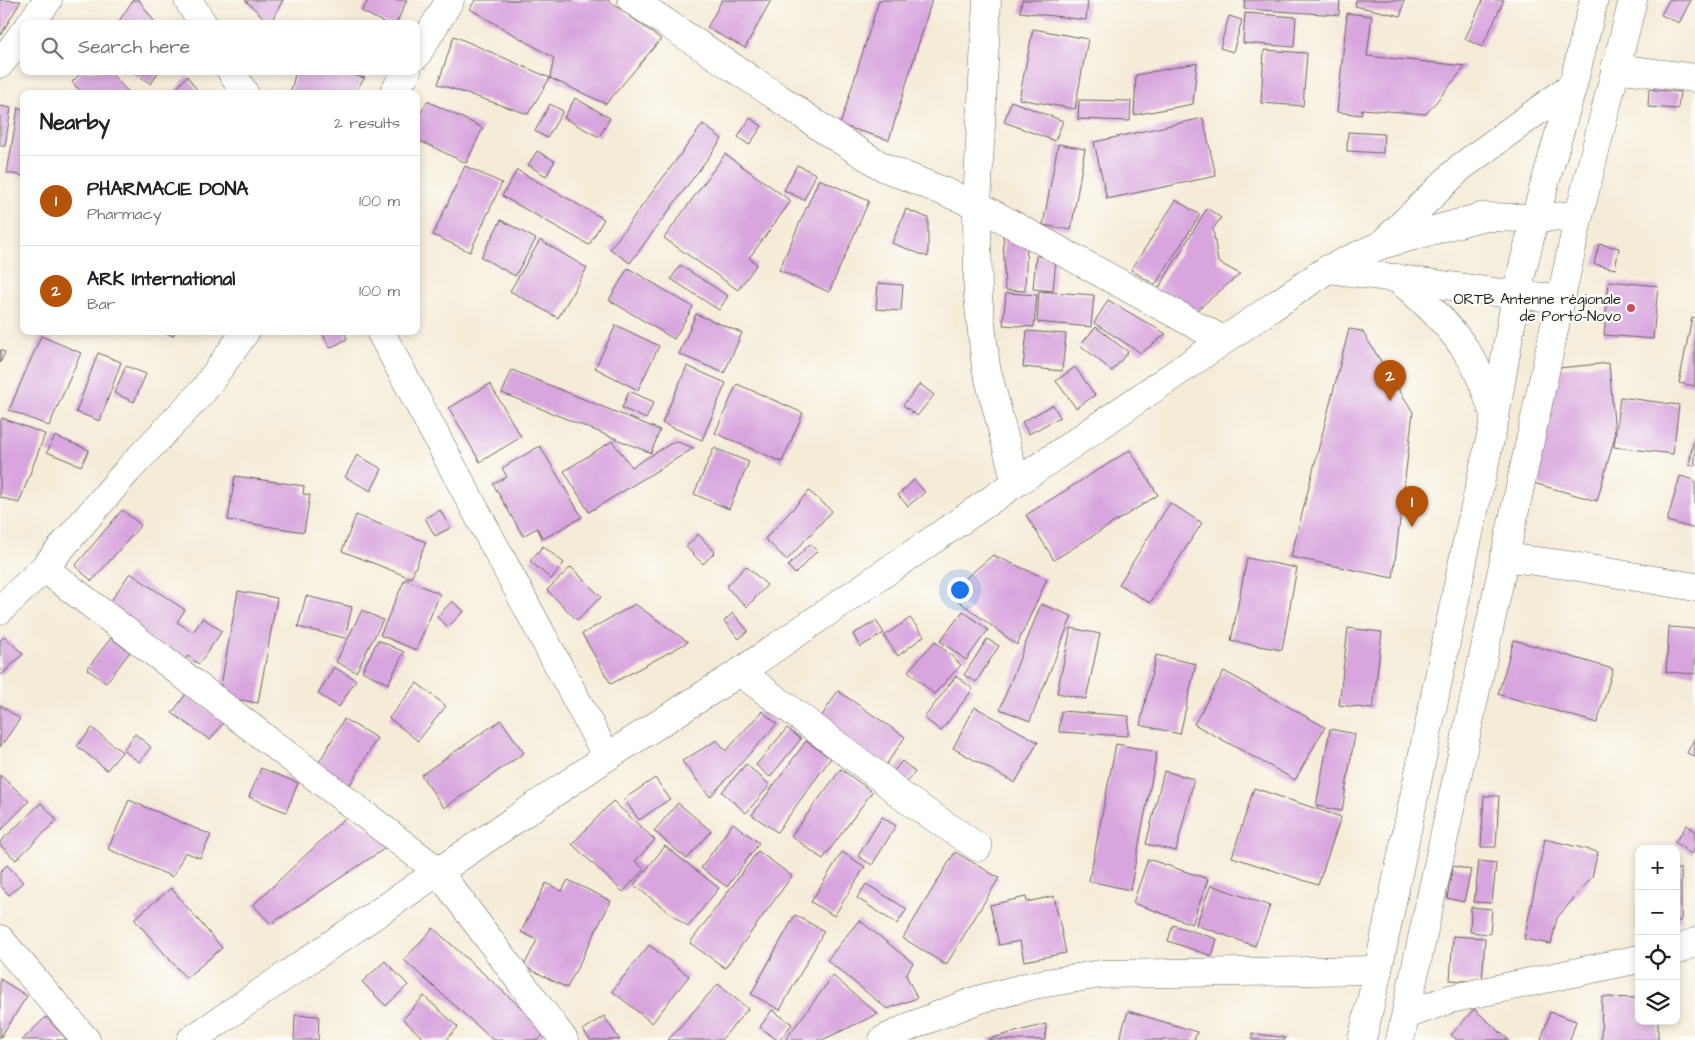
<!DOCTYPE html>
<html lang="en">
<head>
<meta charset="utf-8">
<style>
	:root { --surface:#fff; --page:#f2f2f2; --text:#202124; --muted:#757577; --line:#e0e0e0; --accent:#b45309 }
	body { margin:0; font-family:"Architects Daughter",sans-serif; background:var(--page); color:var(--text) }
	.controls { position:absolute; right:15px; bottom:15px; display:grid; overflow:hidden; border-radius:10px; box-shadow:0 2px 8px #0003 }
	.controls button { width:45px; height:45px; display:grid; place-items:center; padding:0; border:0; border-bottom:1px solid var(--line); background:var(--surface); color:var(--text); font:25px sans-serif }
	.you { position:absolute; left:959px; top:589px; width:18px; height:18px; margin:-12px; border:4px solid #fff; border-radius:50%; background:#1a73e8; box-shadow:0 0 0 8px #1a73e833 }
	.badge { display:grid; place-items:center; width:32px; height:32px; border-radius:50%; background:var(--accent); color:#fff; font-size:16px; font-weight:700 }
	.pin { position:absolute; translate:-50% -41px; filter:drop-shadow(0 1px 2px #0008) }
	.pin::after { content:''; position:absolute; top:26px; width:18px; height:15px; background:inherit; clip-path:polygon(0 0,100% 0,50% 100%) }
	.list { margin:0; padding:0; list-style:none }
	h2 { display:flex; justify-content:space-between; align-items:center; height:65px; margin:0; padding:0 20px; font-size:21px }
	h2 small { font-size:16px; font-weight:400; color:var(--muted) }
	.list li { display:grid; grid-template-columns:32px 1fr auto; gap:15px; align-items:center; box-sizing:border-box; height:90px; padding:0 20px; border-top:1px solid var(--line) }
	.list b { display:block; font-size:19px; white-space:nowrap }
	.list p { margin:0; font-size:16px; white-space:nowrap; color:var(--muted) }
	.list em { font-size:16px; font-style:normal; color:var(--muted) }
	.icon { flex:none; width:28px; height:28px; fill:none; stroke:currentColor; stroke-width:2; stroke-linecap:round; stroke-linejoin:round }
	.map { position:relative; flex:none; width:1695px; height:1040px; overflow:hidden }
	.search { position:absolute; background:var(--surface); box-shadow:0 2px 8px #0003; left:20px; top:20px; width:400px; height:55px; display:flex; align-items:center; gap:12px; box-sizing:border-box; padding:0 18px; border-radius:10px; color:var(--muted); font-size:19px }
	.panel { position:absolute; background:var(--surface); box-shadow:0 2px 8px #0003; left:20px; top:90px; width:400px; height:245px; border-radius:10px }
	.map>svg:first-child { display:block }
	.building { fill:#d8a5de }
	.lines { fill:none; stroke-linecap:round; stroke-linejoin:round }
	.minor-casing { stroke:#68655e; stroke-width:29 }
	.major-casing { stroke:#68655e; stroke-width:29 }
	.highway-casing { stroke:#68655e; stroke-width:29 }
	.minor { stroke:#fff; stroke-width:28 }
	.major { stroke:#fff; stroke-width:28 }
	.highway { stroke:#fff; stroke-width:28 }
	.poi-dot { fill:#d1495b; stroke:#fdfcf7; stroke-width:2 }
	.labels { text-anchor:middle; stroke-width:4.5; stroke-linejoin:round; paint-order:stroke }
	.poi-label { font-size:15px; fill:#1c1c1c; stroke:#fdfcf7; text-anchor:end }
</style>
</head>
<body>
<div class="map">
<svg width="1695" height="1040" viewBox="0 0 1695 1040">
	<rect width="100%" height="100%" fill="#fdfcf7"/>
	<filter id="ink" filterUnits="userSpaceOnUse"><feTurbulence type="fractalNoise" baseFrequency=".02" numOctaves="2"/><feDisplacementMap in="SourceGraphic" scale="10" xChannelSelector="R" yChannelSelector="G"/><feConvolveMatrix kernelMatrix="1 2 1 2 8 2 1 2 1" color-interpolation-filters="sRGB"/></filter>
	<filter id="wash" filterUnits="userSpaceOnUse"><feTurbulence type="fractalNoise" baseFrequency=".0096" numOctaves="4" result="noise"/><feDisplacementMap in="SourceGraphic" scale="20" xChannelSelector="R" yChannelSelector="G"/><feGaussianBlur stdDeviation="1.12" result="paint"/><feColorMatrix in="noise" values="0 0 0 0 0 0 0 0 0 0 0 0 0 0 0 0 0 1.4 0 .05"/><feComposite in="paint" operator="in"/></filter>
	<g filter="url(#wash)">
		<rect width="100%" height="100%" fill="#f5ecd8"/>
		<g id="blocks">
			<g class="building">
				<path d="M0 0 21 1 0 36Z"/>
				<path d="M133 0H139L156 24H117Z"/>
				<path d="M245 0H283L270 24Z"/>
				<path d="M369 0H407L396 24H387L361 11Z"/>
				<path d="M475 0H608L661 39 606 104 550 78 554 58 470 9Z"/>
				<path d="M722 0H771L745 48 707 28Z"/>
				<path d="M879 0H932L889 140 840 125Z"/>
				<path d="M1022 0H1088L1086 20 1020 12Z"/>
				<path d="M1245 0H1340L1339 15 1244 9Z"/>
				<path d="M1356 0H1404L1401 16 1355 6Z"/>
				<path d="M1483 0H1504L1482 47 1465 39Z"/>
				<path d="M1669 0H1691L1679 23 1661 15Z"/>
				<path d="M1245 13 1296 17 1294 47 1243 43Z"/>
				<path d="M1347 13 1372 16 1367 56 1466 66 1426 114 1362 109 1361 115 1337 112Z"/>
				<path d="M1229 16 1242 20 1233 52 1220 48Z"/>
				<path d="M1033 29 1088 39 1075 109 1019 99Z"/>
				<path d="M454 36 550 78 528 114 438 84Z"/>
				<path d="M1264 50 1307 53 1303 106 1261 103Z"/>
				<path d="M1197 63 1193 104 1134 115 1136 75Z"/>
				<path d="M83 71H109L130 94H83L72 82Z"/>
				<path d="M131 71H159L151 84Z"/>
				<path d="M296 71H340L365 78 353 94H290Z"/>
				<path d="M187 76 200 94H172Z"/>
				<path d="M1649 89 1680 92 1678 109 1648 107Z"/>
				<path d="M575 98 610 118 599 137 564 118Z"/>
				<path d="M1079 100 1131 101 1130 121 1078 119Z"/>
				<path d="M427 101 483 128 466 163 416 139V122Z"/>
				<path d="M1011 101 1063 121 1055 141 1004 122Z"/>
				<path d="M550 104 563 111 547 138 535 131Z"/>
				<path d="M0 106 11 108 5 146H0Z"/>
				<path d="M18 108 24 109V176L7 173Z"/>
				<path d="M750 118 762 126 749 145 738 137Z"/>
				<path d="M1203 118 1216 176 1107 199 1094 142Z"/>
				<path d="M703 124 722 139 630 263 610 249Z"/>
				<path d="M1348 132 1384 134 1383 153 1347 151Z"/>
				<path d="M1058 144 1085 149 1071 230 1043 225Z"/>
				<path d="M537 151 555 161 546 176 528 165Z"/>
				<path d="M725 154 791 201 749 258 757 264 738 290 664 238Z"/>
				<path d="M797 165 816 174 804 200 784 190Z"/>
				<path d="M465 166 502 183 470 252 433 235Z"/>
				<path d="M517 170 604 219 589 245 502 196Z"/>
				<path d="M819 179 869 201 829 292 779 270Z"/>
				<path d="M1176 200 1200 215 1155 285 1131 270Z"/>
				<path d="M1207 208 1221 218 1213 229 1218 262 1240 274 1196 311 1157 291Z"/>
				<path d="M906 209 928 218V257L892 243Z"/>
				<path d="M501 220 536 239 515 276 481 257Z"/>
				<path d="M1003 232 1027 244 1025 291 1005 290Z"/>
				<path d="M540 240 587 268 558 318 510 291Z"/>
				<path d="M1599 244 1619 248 1615 269 1594 264Z"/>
				<path d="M1036 256 1056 258 1053 291 1033 289Z"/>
				<path d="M680 265 728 296 719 310 671 279Z"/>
				<path d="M628 268 693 307 674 339 609 300Z"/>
				<path d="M1609 281 1658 286 1653 339 1604 335Z"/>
				<path d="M878 283 903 285 901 311 876 309Z"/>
				<path d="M1039 291 1094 295 1091 327 1037 322Z"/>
				<path d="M1006 293 1037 295 1034 327 1003 325Z"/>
				<path d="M1108 300 1166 334 1141 353 1094 323Z"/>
				<path d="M696 314 742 333 724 373 679 354Z"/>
				<path d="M1692 317 1695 318V386L1679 383Z"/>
				<path d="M616 325 659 346 638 390 595 368Z"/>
				<path d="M1096 327 1128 352 1112 371 1080 345Z"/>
				<path d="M1349 329 1362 331 1413 412 1393 578 1291 557Z"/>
				<path d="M161 331H175L173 336Z"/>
				<path d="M321 331H344L347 339 330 348Z"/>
				<path d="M1027 331 1066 334 1062 371 1023 367Z"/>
				<path d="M41 336 81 353 49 426 9 410Z"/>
				<path d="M0 350 5 352 0 363Z"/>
				<path d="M98 353 121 362 100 421 76 412Z"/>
				<path d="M1609 363 1615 436 1597 501 1526 481 1559 368Z"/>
				<path d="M126 366 146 374 134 402 114 393Z"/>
				<path d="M687 366 726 383 702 440 662 423Z"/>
				<path d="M1075 367 1095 395 1076 408 1056 381Z"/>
				<path d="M512 370 660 430 651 453 502 393Z"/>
				<path d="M490 384 521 437 480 462 449 408Z"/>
				<path d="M737 384 803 413 782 462 715 433Z"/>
				<path d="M920 384 934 395 917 416 903 405Z"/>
				<path d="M629 391 654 402 646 419 622 408Z"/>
				<path d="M1620 397 1679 405 1673 454 1614 447Z"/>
				<path d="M1053 405 1060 417 1029 434 1022 422Z"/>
				<path d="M2 418 45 434 19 503 0 497V422Z"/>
				<path d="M55 436 89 450 81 466 47 452Z"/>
				<path d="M1694 437H1695V466L1689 465Z"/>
				<path d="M612 441 632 467 675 441 694 448 589 512 564 471Z"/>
				<path d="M540 446 582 517 543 539 537 528 523 536 493 484 507 477 502 468Z"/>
				<path d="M714 448 749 462 729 509 694 494Z"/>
				<path d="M1130 450 1158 495 1054 560 1026 515Z"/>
				<path d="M357 455 382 469 371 491 345 477Z"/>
				<path d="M235 476 304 486 303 494 310 495 304 532 228 520Z"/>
				<path d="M1680 476 1695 480V529L1667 521Z"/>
				<path d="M914 480 925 492 908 506 898 495Z"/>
				<path d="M809 491 832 511 787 560 765 539Z"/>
				<path d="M1170 503 1202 523 1150 603 1119 584Z"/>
				<path d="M122 510 141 525 92 581 75 566Z"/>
				<path d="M440 510 450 528 435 536 425 518Z"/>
				<path d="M356 515 426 542 411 578 342 551Z"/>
				<path d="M698 534 715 552 703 564 686 547Z"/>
				<path d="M810 544 817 551 795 574 788 566Z"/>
				<path d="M543 546 564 563 551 579 530 561Z"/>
				<path d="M993 555 1047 579 1017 645 948 593Z"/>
				<path d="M1247 558 1297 568 1282 650 1231 641Z"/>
				<path d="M746 566 767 585 747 607 726 587Z"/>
				<path d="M571 567 601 597 577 620 547 590Z"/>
				<path d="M130 573 185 610 177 622 193 632 203 618 222 631 199 664 188 656 184 661 106 608Z"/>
				<path d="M405 579 440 594 416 650 380 635Z"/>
				<path d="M238 591 277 598 258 703 219 696Z"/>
				<path d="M306 596 352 607 345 638 298 627Z"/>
				<path d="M452 601 464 611 448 627 437 617Z"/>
				<path d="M635 604 688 642 611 684 582 634Z"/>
				<path d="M1041 604 1072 616 1030 721 1000 709Z"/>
				<path d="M362 610 383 620 356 672 336 662Z"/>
				<path d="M963 611 988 630 966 660 940 641Z"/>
				<path d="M733 613 748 631 739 639 724 621Z"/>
				<path d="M910 618 924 636 898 656 884 636Z"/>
				<path d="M876 621 884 633 860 647 853 634Z"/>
				<path d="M1669 627 1695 629V674L1666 672Z"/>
				<path d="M1071 628 1100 634 1086 699 1057 693Z"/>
				<path d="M1348 628 1382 632 1373 709 1339 705Z"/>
				<path d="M4 636 23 654 0 676V641Z"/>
				<path d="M111 638 130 652 106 683 87 669Z"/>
				<path d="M987 639 999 646 976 682 964 675Z"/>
				<path d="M378 640 404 652 388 684 362 671Z"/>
				<path d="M1514 640 1613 669 1597 723 1498 694Z"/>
				<path d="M935 641 961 665 934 694 908 671Z"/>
				<path d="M1156 655 1196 664 1180 734 1140 725Z"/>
				<path d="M334 667 356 680 339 707 318 694Z"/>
				<path d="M1224 671 1325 727 1295 780 1194 724Z"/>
				<path d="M956 676 973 689 941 731 924 718Z"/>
				<path d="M417 683 446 706 418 741 389 718Z"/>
				<path d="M838 691 905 737 884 768 817 723Z"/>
				<path d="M186 694 224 722 210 740 172 713Z"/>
				<path d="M0 705 20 719 0 747Z"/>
				<path d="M975 707 1038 742 1015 783 953 748Z"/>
				<path d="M762 711 777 724 710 797 682 761 717 740 726 751Z"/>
				<path d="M1061 711 1129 716 1128 736 1059 732Z"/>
				<path d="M344 719 377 738 350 785 317 766Z"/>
				<path d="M501 720 524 753 444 808 421 775Z"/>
				<path d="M92 728 122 752 107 770 77 746Z"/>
				<path d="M787 728 801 739 770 777 756 765Z"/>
				<path d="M1330 729 1355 734 1342 811 1316 806Z"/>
				<path d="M135 734 151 747 139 762 123 750Z"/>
				<path d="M1695 737V757L1687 753Z"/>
				<path d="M806 741 831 758 777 832 752 815Z"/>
				<path d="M1116 744 1157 752 1130 890 1089 881Z"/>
				<path d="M902 761 915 772 906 783 893 772Z"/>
				<path d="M746 764 770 785 746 813 722 792Z"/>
				<path d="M261 768 298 783 286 812 249 797Z"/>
				<path d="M841 769 872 792 823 859 791 836Z"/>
				<path d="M1164 771 1194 779 1176 851 1146 844Z"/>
				<path d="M0 775 29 801 1 830 0 829Z"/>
				<path d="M655 778 670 799 639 820 624 799Z"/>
				<path d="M1254 788 1341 817 1318 885 1232 857Z"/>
				<path d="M1484 796H1499L1496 847H1481Z"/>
				<path d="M129 800 211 835 200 858 185 852 173 877 108 849Z"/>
				<path d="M613 801 655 840 635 861 644 869 623 892 572 844Z"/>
				<path d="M41 803 57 820 16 860 0 845V842Z"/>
				<path d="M678 803 711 831 687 859 654 831Z"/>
				<path d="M347 816 390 845 271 924 253 905Z"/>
				<path d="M882 817 896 826 872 865 858 856Z"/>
				<path d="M733 823 759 843 727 887 701 868Z"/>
				<path d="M1687 825 1695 831V849L1691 854 1675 842Z"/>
				<path d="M1545 839 1598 852 1592 877 1557 918 1551 944 1524 939Z"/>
				<path d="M665 846 719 888 688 927 634 885Z"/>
				<path d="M758 851 792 876 725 968 690 943Z"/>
				<path d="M842 852 865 867 834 916 811 902Z"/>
				<path d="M955 852 999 878 946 965 903 938Z"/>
				<path d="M1148 859 1208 879 1192 924 1133 903Z"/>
				<path d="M1479 861 1496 863 1492 903 1474 902Z"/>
				<path d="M7 865 23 882 9 895 0 885V872Z"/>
				<path d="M1453 866 1471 870 1464 902 1447 898Z"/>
				<path d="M1676 869H1681V922L1676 919Z"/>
				<path d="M568 880 611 901 567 988 524 966 537 940 521 932 546 883 562 891Z"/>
				<path d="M866 884 907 909 897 924 857 898Z"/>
				<path d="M1211 885 1270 906 1255 946 1196 925Z"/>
				<path d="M171 888 222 948 186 978 134 919Z"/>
				<path d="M1054 896 1066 953 1024 961 1020 941 999 945 990 905 1026 897 1027 902Z"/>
				<path d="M1471 907 1492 909 1490 934 1470 932Z"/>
				<path d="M795 915 824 931 780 1010 751 994Z"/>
				<path d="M859 920 913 963 906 975 917 998 887 1009 827 960Z"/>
				<path d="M1173 925 1217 939 1212 956 1168 941Z"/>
				<path d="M433 928 547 1031 538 1040H493L404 960Z"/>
				<path d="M1453 936 1485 938 1482 982 1450 980Z"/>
				<path d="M649 945 689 976 652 1023 612 991Z"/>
				<path d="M385 961 408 985 386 1006 362 982Z"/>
				<path d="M833 976 878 1014 822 1040H785Z"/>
				<path d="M0 979 27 996 0 1038Z"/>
				<path d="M718 984 748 1009 721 1040H668Z"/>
				<path d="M424 996 458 1027 446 1040H425L403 1019Z"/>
				<path d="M1602 997 1639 998V1021H1658V1040H1601Z"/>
				<path d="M1474 1009 1509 1040H1457L1451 1035Z"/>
				<path d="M772 1010 792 1024 780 1040H777L760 1027Z"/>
				<path d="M1128 1011 1197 1032 1194 1040H1119Z"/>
				<path d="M1550 1012 1576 1021 1570 1040H1541Z"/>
				<path d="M295 1015 319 1016 318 1040H294Z"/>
				<path d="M604 1016 620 1040H590L583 1030Z"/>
				<path d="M46 1017 67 1040H22Z"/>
				<path d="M1046 1024 1045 1040H988V1039Z"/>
				<path d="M1252 1033 1285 1038V1040H1252Z"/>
			</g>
		</g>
	</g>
	<g filter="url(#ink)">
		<use href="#blocks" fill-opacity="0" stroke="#68655e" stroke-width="1"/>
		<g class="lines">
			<g class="minor-casing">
				<g id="minor">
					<path d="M188 0 203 24"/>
					<path d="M632 0 776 96 826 131 883 167 977 205 1223 340"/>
					<path d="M987 0 977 205 978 297 986 367 1016 483"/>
					<path d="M30 24 48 0"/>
					<path d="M416 56 450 0"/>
					<path d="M0 64 24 32"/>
					<path d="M1615 68 1695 78"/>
					<path d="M231 71 245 94"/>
					<path d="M393 94 407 71"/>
					<path d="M380 331 607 757"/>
					<path d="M1504 557 1567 565 1695 587"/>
					<path d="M44 568 438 871 564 1040"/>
					<path d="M0 610 44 568 128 470 203 391 246 331"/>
					<path d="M740 672 885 781 902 796 978 847"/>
					<path d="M0 939 86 1040"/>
					<path d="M1676 951 1695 942"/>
					<path d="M1406 1015 1450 999 1639 959"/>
					<path d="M883 1040 911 1026 977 1000 1034 985 1101 974 1378 970"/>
				</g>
			</g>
			<g class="major-casing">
				<g id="major">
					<path d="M1328 269 1516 295 1562 298"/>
					<path d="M191 1040 607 757 740 672 1328 269 1381 245 1481 217 1535 218 1579 215"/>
				</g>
			</g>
			<g class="highway-casing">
				<g id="highway">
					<path d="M1381 245 1461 167 1573 85"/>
					<path d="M1397 278C1426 303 1452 326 1472 360 1482 377 1488 398 1495 417"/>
					<path d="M1362 1040 1378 970 1465 551 1495 417 1516 295 1535 218 1573 85 1594 0"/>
					<path d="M1400 1040 1579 215 1633 0"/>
				</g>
			</g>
			<use href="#minor" class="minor"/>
			<use href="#major" class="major"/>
			<use href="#highway" class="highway"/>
		</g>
	</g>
	<circle class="poi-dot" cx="1631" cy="308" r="5"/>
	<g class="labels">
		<g class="poi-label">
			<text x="1621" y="304">ORTB Antenne régionale<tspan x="1621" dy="17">de Porto-Novo</tspan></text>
		</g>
	</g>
</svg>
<div class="controls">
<button>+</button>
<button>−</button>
<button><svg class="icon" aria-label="locate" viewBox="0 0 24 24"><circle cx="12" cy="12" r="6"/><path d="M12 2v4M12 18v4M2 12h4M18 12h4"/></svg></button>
<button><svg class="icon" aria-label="layers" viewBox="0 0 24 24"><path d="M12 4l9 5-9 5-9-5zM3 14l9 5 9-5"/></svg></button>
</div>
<div class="you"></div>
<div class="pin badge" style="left:1412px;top:527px">1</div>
<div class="pin badge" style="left:1390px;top:401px">2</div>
<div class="search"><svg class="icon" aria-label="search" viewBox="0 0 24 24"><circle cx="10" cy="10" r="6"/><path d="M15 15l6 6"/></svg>Search here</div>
<section class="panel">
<h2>Nearby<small>2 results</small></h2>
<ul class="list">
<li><span class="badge">1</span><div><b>PHARMACIE DONA</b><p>Pharmacy</p></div><em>100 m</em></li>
<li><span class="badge">2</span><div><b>ARK International</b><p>Bar</p></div><em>100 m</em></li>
</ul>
</section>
</div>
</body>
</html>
